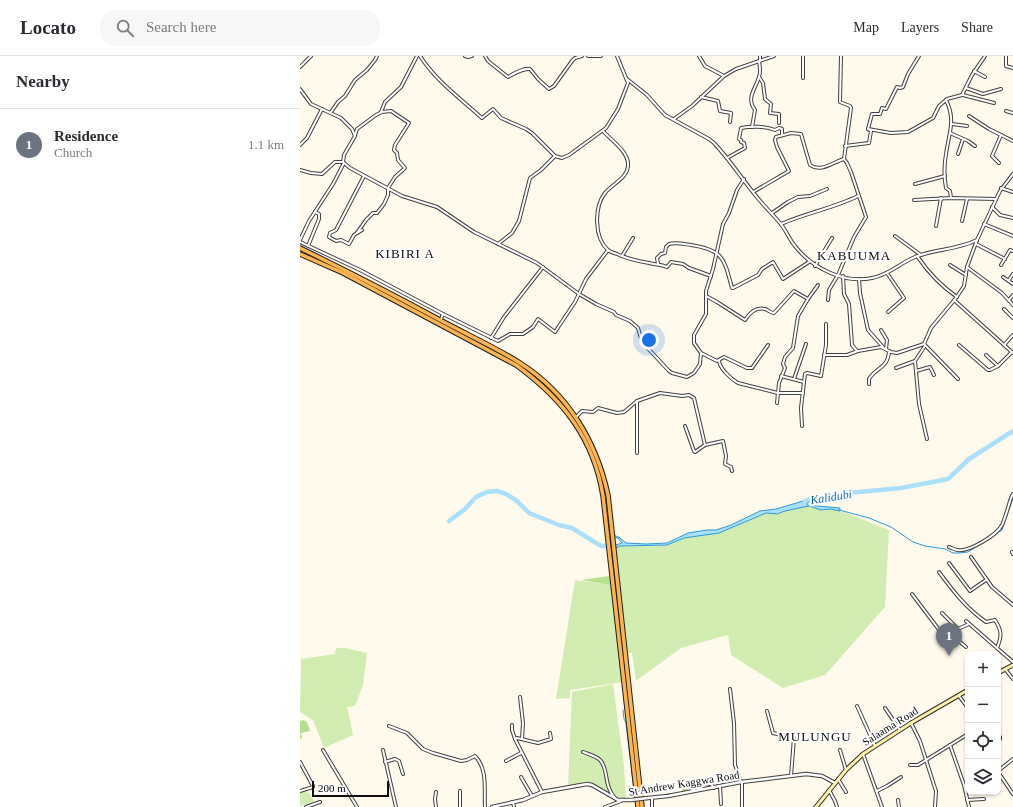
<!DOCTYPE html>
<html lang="en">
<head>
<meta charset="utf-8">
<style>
	:root { --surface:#fff; --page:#f7f7f7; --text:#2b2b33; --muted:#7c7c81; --line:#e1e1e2; --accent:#1a73e8 }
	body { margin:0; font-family:"Times New Roman",serif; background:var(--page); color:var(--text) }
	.controls { position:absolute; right:12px; bottom:12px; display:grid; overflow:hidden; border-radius:8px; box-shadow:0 1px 3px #0004 }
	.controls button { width:36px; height:36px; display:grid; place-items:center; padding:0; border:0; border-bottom:1px solid var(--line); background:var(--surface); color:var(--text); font:20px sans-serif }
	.scale { position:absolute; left:12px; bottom:10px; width:77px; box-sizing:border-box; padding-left:4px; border:2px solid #0c0c0c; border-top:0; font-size:11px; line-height:14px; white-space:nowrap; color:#0c0c0c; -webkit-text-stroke:3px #fff; paint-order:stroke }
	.you { position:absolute; left:349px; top:284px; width:14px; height:14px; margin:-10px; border:3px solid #fff; border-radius:50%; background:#1a73e8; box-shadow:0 0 0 6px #1a73e833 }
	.badge { display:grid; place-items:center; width:26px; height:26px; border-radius:50%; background:var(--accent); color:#fff; font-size:13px; font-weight:700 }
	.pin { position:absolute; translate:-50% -33px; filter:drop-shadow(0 1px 2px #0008) }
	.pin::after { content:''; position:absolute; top:21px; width:14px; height:12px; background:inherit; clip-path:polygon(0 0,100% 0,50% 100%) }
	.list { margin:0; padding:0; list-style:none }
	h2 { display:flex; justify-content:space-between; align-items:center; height:52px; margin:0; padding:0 16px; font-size:17px }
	h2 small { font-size:13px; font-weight:400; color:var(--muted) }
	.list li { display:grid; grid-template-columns:26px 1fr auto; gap:12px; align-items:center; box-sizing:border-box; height:72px; padding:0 16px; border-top:1px solid var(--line) }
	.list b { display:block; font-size:15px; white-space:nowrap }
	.list p { margin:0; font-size:13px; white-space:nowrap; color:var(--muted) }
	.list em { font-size:13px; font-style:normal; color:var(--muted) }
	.icon { flex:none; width:22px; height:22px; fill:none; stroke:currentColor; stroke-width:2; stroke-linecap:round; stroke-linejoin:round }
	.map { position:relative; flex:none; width:713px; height:751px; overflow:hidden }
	header { display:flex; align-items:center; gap:24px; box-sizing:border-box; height:56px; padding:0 20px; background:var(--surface); border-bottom:1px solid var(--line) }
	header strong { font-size:19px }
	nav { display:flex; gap:22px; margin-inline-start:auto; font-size:14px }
	.search { width:280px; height:36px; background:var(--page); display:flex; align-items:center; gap:10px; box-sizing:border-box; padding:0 14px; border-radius:16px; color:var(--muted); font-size:15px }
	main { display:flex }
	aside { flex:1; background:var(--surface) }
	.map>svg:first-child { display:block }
	.green { fill:#d2edb1 }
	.forest { fill:#b6df8f }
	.water { fill:#aae0fc; stroke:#2b9ad9 }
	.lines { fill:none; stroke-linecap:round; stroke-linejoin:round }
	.stream { stroke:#2b9ad9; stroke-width:1 }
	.river { stroke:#aae0fc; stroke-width:4.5 }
	.minor-casing { stroke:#3f3f3f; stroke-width:4 }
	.tertiary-casing { stroke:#3f3f3f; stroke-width:4.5 }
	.secondary-casing { stroke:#2e2e2e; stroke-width:5 }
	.trunk-casing { stroke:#1d1d1d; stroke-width:5.5 }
	.minor { stroke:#fff; stroke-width:2 }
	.tertiary { stroke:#fff; stroke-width:2.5 }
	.secondary { stroke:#fff2a6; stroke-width:3 }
	.trunk { stroke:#ffb452; stroke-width:3.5 }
	.tertiary-bridge-casing { stroke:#3f3f3f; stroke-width:4.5; stroke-linecap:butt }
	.tertiary-bridge { stroke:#fff; stroke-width:2.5 }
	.labels { text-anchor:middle; stroke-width:4; stroke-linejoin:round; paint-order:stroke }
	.street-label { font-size:11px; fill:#0c0c0c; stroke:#fff }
	.water-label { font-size:12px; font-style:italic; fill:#0b69a8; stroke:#fff }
	.quarter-label { font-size:13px; letter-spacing:1px; fill:#0c0c0c; stroke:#fff }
</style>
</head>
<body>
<header>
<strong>Locato</strong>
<div class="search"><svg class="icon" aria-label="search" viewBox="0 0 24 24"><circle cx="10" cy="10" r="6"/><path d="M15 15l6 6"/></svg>Search here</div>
<nav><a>Map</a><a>Layers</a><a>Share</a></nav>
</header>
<main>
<aside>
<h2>Nearby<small></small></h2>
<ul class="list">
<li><span class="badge" style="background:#6b7280">1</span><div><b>Residence</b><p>Church</p></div><em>1.1 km</em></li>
</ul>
</aside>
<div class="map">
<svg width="713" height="751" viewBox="0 0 713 751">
	<rect width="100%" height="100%" fill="#fffaeb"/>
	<g class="green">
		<path d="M509 450 521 454 536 453 589 474 585 551 525 619 483 632 431 599 428 579 381 592 336 625 332 597H328L316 492 320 490 367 489 384 482 445 466 454 461 466 457 477 458 485 455Z"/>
		<path d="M275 524 311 529 322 626 270 634V642L256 643Z"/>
		<path d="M36 592H45L67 597 63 629 55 650 47 651 53 679 24 692 13 664 0 656 1 603 35 598Z"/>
		<path d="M313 628 324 710 326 744 286 725 268 731 272 636Z"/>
		<path d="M5 735 7 737 9 736 14 746 0 750V737Z"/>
	</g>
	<g class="forest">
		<path d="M309 520 311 529 281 524Z"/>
		<path d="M3 664 7 666 10 675 1 677 2 682 0 683V665Z"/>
		<path d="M382 724 389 725V727L391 730 387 734 382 736V728L379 726Z"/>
	</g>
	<path class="water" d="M510 443 511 445 507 447V449L540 452V455L530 453 521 454 509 450 485 455 477 458 466 457 419 477 384 482 367 489 320 490 316 492V489L322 487 318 482 314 481V479L320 482 326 487 346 488 367 487 388 477 407 474H416L431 469 460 455 476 453Z"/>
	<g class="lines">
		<g class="stream">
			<path d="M539 454 569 462 591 471 613 486 625 490 645 493 653 497H659L668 496 702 474 713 442"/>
			<path d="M323 654 324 663 326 667 336 751"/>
			<path d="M367 738H374"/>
			<path d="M360 740 365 739"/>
			<path d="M349 741 357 740"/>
		</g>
		<g class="river">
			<path d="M505 445 510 443H518L537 438 601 432 648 423 669 403 713 375"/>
			<path d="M149 465 165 453 176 441 187 436 197 435 206 438 217 445 229 457 259 469 272 472 301 490H306"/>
		</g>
		<g class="minor-casing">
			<g id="minor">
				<path d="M120 0C136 25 160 42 182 62L193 53 201 62 226 73 232 77 255 100 262 102 269 99 306 72 318 53 328 27 317 0"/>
				<path d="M165 0 168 1 172 0"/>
				<path d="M185 0 188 5 208 21C215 17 223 12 230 13L238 23 249 33 254 30 272 5 275 2 282 0"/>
				<path d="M288 0H301"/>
				<path d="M399 0 405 10 424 20"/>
				<path d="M706 0V10L713 12"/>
				<path d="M460 5V0"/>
				<path d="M0 11 11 0"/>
				<path d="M674 15 685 21"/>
				<path d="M459 21 463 27 465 43 471 48 470 57 479 58V67"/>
				<path d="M503 22V0"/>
				<path d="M327 23 347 39 365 59 409 83 414 87C432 106 445 128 462 147 468 154 474 160 480 167 486 174 489 183 495 190 512 212 544 228 572 222 589 219 600 207 615 201 635 193 657 194 677 184"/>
				<path d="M666 32 683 38 701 33"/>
				<path d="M0 33 11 48 41 62 52 73 55 80 44 99 43 106 50 112 102 140 137 151 174 176 237 207 279 238 296 248 314 256 316 259 330 265 338 272 342 286 369 315 372 317 387 321 394 317 400 308 401 297 394 287V279L406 258V235L413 213 423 168 429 157 437 134 444 123"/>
				<path d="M663 39 694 47"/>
				<path d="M401 41 418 45 420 55 431 57 430 66"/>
				<path d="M646 44C656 64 649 77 646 98 644 109 644 121 646 132L650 135 651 142"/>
				<path d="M706 55 713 57"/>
				<path d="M31 56 38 46 45 40 55 24 67 14 75 4 77 0"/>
				<path d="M81 56 85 46 101 31 117 0"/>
				<path d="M669 60 689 73 713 85"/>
				<path d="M374 63 392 50 424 20 436 13 474 0"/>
				<path d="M652 68 667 70"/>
				<path d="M452 71 455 54C446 42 455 34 459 21 461 16 460 11 459 5"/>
				<path d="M568 73 572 58H580L582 52 586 53 597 31 600 32 603 31 608 18 619 0"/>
				<path d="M303 75C311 84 329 96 328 109 328 122 312 128 305 137 294 151 294 182 308 194 310 196 314 197 317 198 327 203 338 205 349 207 356 209 361 208 367 211L371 206 383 208 389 212 411 220"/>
				<path d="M650 77 668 85 675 90"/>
				<path d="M55 79 57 73 76 59 82 56 91 55 109 67 95 89 94 94 97 97 98 104 105 112 95 121 88 132V139L84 148 77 157H73L66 164 57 177"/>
				<path d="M0 89 7 82 22 53"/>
				<path d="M545 90 569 87 571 75 568 73 591 77 608 76 633 62 639 50 647 43 662 39 672 19 685 0"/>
				<path d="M658 98 663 83"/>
				<path d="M427 102 445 92 444 87 441 86V84L439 83 441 72C451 70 465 70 475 74L479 72 482 73V79"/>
				<path d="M699 107 692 100 701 79"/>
				<path d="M0 114 11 117 22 118 35 106H43"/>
				<path d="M615 128 645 120"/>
				<path d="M701 132 713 136"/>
				<path d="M453 136 489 115 477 91 475 84 476 81 491 77 501 78 510 109C521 117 533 106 544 103"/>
				<path d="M614 144 651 142 696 143"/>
				<path d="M692 151 700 159 713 162"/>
				<path d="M472 157 488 146 498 141 510 140 527 133"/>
				<path d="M662 165 667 143"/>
				<path d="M481 168C506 157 534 152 558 140"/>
				<path d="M684 168 713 180"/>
				<path d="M636 170 641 142"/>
				<path d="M62 174 54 179 49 188 41 184 36 185 29 181 30 177 36 174 64 120"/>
				<path d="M595 180 621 199"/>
				<path d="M0 184 9 165 33 128 44 107"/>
				<path d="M0 186 60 214 143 258"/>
				<path d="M198 188 212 177 219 165 230 122 241 114 255 100"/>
				<path d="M676 188 705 203"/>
				<path d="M8 190 19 163V158L15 156"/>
				<path d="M322 200 333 182"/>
				<path d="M617 200C628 216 641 230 657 241"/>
				<path d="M358 208 357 202 361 198 365 197 366 191 369 188C376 186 384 188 391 189 424 194 424 203 432 232H433L458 219 462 213 473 206 483 223 509 206"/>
				<path d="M650 209 666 219"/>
				<path d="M701 209 710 194 713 195"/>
				<path d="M515 210 532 182"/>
				<path d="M667 211 702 237 713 249"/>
				<path d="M587 217 604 242 588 256"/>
				<path d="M543 220 544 238 549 248 552 289 557 295"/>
				<path d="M703 221 713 228"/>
				<path d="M559 223 560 237 568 274 583 291"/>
				<path d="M709 224 713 218"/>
				<path d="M406 240 417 246 445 264C450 257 455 251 465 253 468 254 471 257 474 257L494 235 508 243"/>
				<path d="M528 244 529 234 538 219 554 181 566 161 551 116 547 107 544 103 551 52 550 50 540 46 541 0"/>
				<path d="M654 244 713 297"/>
				<path d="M709 244 713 239"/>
				<path d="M704 253 713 262"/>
				<path d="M141 263 143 258 198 285 210 278H223L233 271 238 263 255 276 275 246 286 223 308 194"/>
				<path d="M581 274 587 284 586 293"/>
				<path d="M191 282 204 261 243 211"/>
				<path d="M624 288 658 323"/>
				<path d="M659 289 688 314H690L698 310 712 296"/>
				<path d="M704 289 713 279"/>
				<path d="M401 297 417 305 424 301 447 312H452L468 289"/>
				<path d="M524 299H547L558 295 581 291 591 296 597 297 624 288 631 272 656 242 664 230 667 211 677 184 700 135 713 118"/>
				<path d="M686 299 698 310"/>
				<path d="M419 304C419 312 431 323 438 327L478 337H503"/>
				<path d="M615 305 619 348 627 383"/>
				<path d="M596 312 615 305 625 290"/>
				<path d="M616 315 630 311 634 319"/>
				<path d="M481 320 504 326 505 318 507 317 521 320 526 289V268"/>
				<path d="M494 323 506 288"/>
				<path d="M569 328V323C576 311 588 313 589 295"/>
				<path d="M477 347 479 327 485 312 483 308 485 301 493 292 498 260 508 243 518 229"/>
				<path d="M276 361 282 355 293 356 298 352 317 357 324 356 337 345 360 337 382 340 389 339 394 342 405 389"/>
				<path d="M385 370 394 395 395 396 405 389 423 385 426 400 425 408 431 411 432 415"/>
				<path d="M502 370 501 352 504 326"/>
				<path d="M337 397V345"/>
				<path d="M649 491C652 492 655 494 658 494 669 496 697 479 702 469 706 460 708 451 711 442L713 438"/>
				<path d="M712 496 713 498"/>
				<path d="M671 501 692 531 713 549"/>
				<path d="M649 507 670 535 686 524"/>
				<path d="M639 516C653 535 666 552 686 566L695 564C702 575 702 580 697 592"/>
				<path d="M612 538 646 583 658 573 669 568"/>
				<path d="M642 557 658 573"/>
				<path d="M666 565 713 606"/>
				<path d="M652 579 666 591"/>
				<path d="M705 613 713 623"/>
				<path d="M430 633 434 667 435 709 441 726"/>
				<path d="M659 640 668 652"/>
				<path d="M220 641 223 667 222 683"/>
				<path d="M557 650 575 690"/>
				<path d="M585 652 600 674"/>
				<path d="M467 655 473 677 494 682 491 720"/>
				<path d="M611 667 620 685 634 729 636 735 635 751"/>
				<path d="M212 669V674L215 683"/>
				<path d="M89 670 107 677 123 693 133 697 161 705 167 704 175 700C188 713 184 734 185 751"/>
				<path d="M698 686 700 683V681"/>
				<path d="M650 689 664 729 669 751"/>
				<path d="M23 694 57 751"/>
				<path d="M83 694 96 751"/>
				<path d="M540 694 546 714"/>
				<path d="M283 696C288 698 296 700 300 704 309 713 303 729 315 742"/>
				<path d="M563 698 582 751"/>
				<path d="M206 705 221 697"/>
				<path d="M0 706 13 730V731L0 735"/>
				<path d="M85 706 95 703 99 705 103 718"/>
				<path d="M610 709H618L668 678"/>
				<path d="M698 715 713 703"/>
				<path d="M698 716 713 738"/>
				<path d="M221 721 232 740"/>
				<path d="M538 723 546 736"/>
				<path d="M442 726V751"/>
				<path d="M394 727 411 728 414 732"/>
				<path d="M420 730 421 748"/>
				<path d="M529 734 535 745 537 751"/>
				<path d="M160 735V751"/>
				<path d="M577 735 587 730 601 721"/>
				<path d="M242 736 215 683 217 682 238 687 251 683 250 677"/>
				<path d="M352 742V751"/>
				<path d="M598 744 599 751"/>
				<path d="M667 744 684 743"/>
				<path d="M213 746 214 751"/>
				<path d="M6 751 20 746"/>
				<path d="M136 751 135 743 136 736"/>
				<path d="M305 751 321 745"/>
			</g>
		</g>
		<g class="tertiary-casing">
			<g id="tertiary">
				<path d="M348 742 368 740 441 726 506 718 522 720 535 727"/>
				<path d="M192 751 223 744 242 736 287 728 292 729 318 744H331"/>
			</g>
		</g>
		<g class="secondary-casing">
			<g id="secondary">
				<path d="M698 617 713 609"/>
				<path d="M516 751 546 714 563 698 611 667 668 634"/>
			</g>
		</g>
		<g class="trunk-casing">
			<g id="trunk">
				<path d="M0 192C47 215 94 239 140 264 166 278 195 291 220 307 267 337 296 384 308 439L342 751"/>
				<path d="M0 198 43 217 216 309C263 343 294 383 303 440L338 751"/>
			</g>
		</g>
		<use href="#minor" class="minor"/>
		<use href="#tertiary" class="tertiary"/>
		<use href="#secondary" class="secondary"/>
		<use href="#trunk" class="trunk"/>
		<g class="tertiary-bridge-casing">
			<path id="tertiary-bridge" d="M331 744 348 742"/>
		</g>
		<use href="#tertiary-bridge" class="tertiary-bridge"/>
	</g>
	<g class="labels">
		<g class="street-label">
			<text transform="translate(590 670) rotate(-32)" y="4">Salaama Road</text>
			<text transform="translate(384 727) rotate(-9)" y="4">St Andrew Kaggwa Road</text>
		</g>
		<g class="water-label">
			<text transform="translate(531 441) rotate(-9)" y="4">Kalidubi</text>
		</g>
		<g class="quarter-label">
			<text x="105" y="202">KIBIRI A</text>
			<text x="554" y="204">KABUUMA</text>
			<text x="515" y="685">MULUNGU</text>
		</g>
	</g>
</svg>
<div class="controls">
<button>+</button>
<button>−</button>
<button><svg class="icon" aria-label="locate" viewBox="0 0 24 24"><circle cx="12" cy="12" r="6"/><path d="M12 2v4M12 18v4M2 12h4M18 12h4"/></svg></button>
<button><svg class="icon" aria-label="layers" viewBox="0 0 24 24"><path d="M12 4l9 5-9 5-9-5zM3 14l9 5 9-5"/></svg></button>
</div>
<div class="scale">200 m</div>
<div class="you"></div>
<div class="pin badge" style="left:649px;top:600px;background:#6b7280">1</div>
</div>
</main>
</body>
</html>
